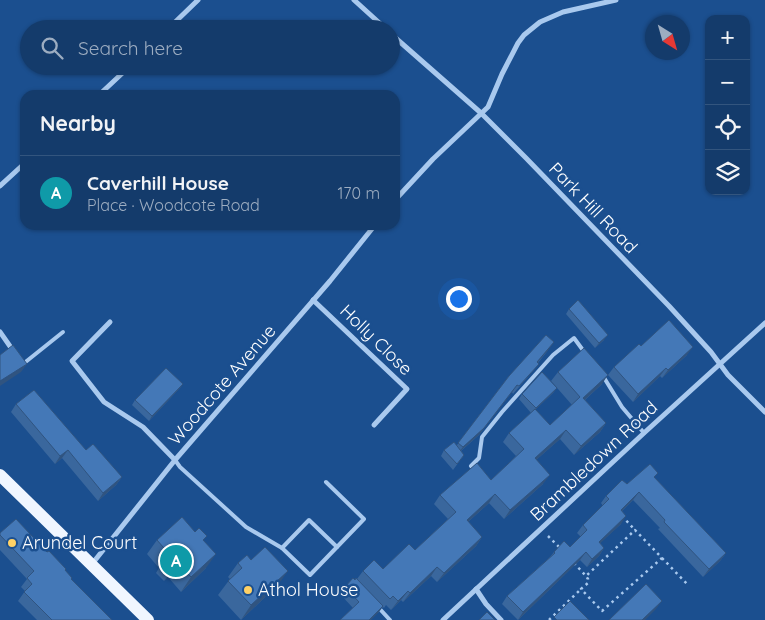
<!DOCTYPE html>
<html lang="en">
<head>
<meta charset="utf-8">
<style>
	:root { --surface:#143b6b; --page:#1d4271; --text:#f1f3f6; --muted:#9dadc1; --line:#33557e; --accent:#ffd166 }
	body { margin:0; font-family:Quicksand,sans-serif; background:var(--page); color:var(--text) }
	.controls { position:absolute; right:15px; top:15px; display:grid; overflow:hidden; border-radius:10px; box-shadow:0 1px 4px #0004 }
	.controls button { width:45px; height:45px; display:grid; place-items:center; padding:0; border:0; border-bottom:1px solid var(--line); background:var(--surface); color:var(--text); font:25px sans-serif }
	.compass { position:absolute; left:645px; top:15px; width:45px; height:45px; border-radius:50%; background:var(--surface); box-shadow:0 1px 4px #0004; rotate:143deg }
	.you { position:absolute; left:458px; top:298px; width:18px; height:18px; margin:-12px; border:4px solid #fff; border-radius:50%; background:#1a73e8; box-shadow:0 0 0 8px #1a73e833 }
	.badge { display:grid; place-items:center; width:32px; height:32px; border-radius:50%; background:var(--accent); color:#fff; font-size:16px; font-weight:700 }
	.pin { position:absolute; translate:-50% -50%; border:2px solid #fff; box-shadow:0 1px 5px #0006 }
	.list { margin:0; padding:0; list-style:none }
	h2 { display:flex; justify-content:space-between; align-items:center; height:65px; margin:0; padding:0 20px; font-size:21px }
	h2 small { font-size:16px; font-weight:400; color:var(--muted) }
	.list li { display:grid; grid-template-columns:32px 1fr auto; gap:15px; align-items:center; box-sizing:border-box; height:75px; padding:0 20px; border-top:1px solid var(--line) }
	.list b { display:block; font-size:19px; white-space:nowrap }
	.list p { margin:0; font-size:16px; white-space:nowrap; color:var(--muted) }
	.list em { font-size:16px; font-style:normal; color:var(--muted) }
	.icon { flex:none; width:28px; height:28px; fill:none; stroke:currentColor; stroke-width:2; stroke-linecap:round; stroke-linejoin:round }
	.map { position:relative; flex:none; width:765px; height:620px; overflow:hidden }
	.search { position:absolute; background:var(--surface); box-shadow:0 1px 4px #0004; left:20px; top:20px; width:380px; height:55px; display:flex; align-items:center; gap:12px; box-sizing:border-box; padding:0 18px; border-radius:28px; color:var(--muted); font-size:19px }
	.panel { position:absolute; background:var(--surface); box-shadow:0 1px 4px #0004; left:20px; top:90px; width:380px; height:140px; border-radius:15px }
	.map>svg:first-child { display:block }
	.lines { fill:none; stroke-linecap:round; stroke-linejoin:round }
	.path { stroke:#a9c9ee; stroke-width:2.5; stroke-dasharray:2.5 4; stroke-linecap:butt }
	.lane { stroke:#a9c9ee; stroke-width:4 }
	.street { stroke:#a9c9ee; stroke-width:5 }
	.primary { stroke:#f0f6ff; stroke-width:12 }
	.wall { fill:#3a679d }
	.shaded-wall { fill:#305480 }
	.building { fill:#4478b7; stroke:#305480 }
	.poi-dot { fill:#ffd166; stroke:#1b4f8f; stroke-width:2 }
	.labels { text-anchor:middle; stroke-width:5; stroke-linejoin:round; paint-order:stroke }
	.street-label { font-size:18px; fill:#fff; stroke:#1b4f8f }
	.poi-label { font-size:18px; fill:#fff; stroke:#1b4f8f; text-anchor:start }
</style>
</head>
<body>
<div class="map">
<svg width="765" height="620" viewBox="0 0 765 620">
	<rect width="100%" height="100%" fill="#1b4f8f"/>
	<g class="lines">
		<g class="path">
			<path d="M622 516 635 530"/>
			<path d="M548 536 560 548"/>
			<path d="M662 558 688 585"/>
			<path d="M574 563 586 576 635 530 662 558 602 611 581 589 588 583V579L586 576"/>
			<path d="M549 620 580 590"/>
		</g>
		<g class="lane">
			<path d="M23 364 63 332"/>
			<path d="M603 376 622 407 644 433"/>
			<path d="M175 460 180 467 246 527 282 548 310 575 364 519 326 482"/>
			<path d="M471 466 479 458 482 437 502 412 553 355 574 338 585 353"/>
			<path d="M282 548 309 520 337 547"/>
			<path d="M378 607 390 620"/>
		</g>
		<g class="street">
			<path d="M354 0 386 29"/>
			<path d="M168 29 198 0"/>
			<path d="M391 34 481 113 526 158 669 306 711 352 728 375 765 412"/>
			<path d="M99 95 130 66"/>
			<path d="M0 186 25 163"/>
			<path d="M395 200 433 159 488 107 502 74 518 43 524 35 540 22 563 12 616 0"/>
			<path d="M313 300 407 389 374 425"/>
			<path d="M110 322 72 361 104 402 143 427 175 460"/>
			<path d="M0 332 14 352"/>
			<path d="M92 564 175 460 330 281 375 225"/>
			<path d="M476 589 486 604 501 620"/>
			<path d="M443 620 644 433 765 323"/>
		</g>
		<path class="primary" d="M0 475 148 620"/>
	</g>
	<g class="wall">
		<path d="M569 309 604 340 595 348 566 314Z"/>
		<path d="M641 346 687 355 662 378 660 376 633 402 608 375 614 367Z"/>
		<path d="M549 349 538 363 533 371 513 394 512 392 479 435 461 451 464 455 453 470 441 456 444 450 457 445 509 376Z"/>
		<path d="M558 372 602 384 585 400 606 423 600 432 574 455 560 439 536 460 543 484 504 519 489 503 468 522 482 537 476 546 437 582 431 576 403 602 401 600 391 610 386 605 384 608 383 607 378 613 353 608 340 594 345 587 355 580 357 579 363 571 383 569 415 550 448 519 434 504 440 495 491 480 516 456 503 442 509 433 531 413 519 399 522 394 557 388 553 393 535 410 550 425 572 405 551 381Z"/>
		<path d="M183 384 179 389 149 421 132 405 135 400Z"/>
		<path d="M16 404 86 450 122 477 116 485 98 501 62 458 55 464 11 412Z"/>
		<path d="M655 478 726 553 720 561 703 577 658 529 660 528 633 500 622 511 621 524 600 543 604 548 599 556 587 567 580 560 518 620 502 604 507 596 550 557 554 552 570 547 581 537 577 533 583 525 603 506 601 503 606 496 627 484Z"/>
		<path d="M0 533 65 571 71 579 112 620H37L18 601 25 591 21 587 27 579 0 550Z"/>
		<path d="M157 540 203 541 206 568 181 592 168 577 164 581 156 573 159 568 147 554Z"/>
		<path d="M251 560 278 585 241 620 218 595 230 579 228 577 238 563Z"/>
	</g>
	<g class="shaded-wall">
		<path d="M608 335 604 340 595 348 599 343Z"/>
		<path d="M554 342 549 349 532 369 537 362Z"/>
		<path d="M693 347 687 355 662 378 668 370Z"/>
		<path d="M27 364 21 372 0 386V381Z"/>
		<path d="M666 368 660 376 633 402 638 394Z"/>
		<path d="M608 375 602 384 577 407 583 398Z"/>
		<path d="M183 384 179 389 149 421 152 416Z"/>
		<path d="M517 385 479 435 457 454 463 447Z"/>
		<path d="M557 388 553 393 532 413 536 408Z"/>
		<path d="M606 423 600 432 574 455 581 446Z"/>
		<path d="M566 430 560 439 528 467 535 458Z"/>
		<path d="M68 450 62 458 55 464 60 456Z"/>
		<path d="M550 475 543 484 504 519 510 510Z"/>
		<path d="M122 477 116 485 98 501 103 493Z"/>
		<path d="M639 492 633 500 615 518 621 510Z"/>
		<path d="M495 494 489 503 460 529 467 520Z"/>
		<path d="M626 516 621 524 593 550 599 542Z"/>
		<path d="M482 537 476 546 437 582 444 573Z"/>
		<path d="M604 548 599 556 587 567 592 559Z"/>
		<path d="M586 552 580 560 518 620 523 612Z"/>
		<path d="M726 553 720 561 703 577 709 569Z"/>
		<path d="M216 554 206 568 181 592 191 577Z"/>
		<path d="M178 563 168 577 164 581 174 567Z"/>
		<path d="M437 567 431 576 403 602 410 593Z"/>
		<path d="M288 571 278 585 241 620 251 605Z"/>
		<path d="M408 591 401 600 391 610 398 601Z"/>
		<path d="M662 601 656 609 645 620H642Z"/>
		<path d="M383 606 378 613 371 620H369Z"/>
	</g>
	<g class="building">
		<path d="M578 300 608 335 599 343 569 309Z"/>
		<path d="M669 320 693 347 668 370 666 368 638 394 614 367 639 344 641 346Z"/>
		<path d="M546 335 554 342 537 362 539 364 519 386 517 385 484 428 463 447 458 443 509 376Z"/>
		<path d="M13 345 27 364 0 381V355Z"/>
		<path d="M584 348 608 375 583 398 606 423 581 446 566 430 535 458 550 475 510 510 495 494 467 520 482 537 444 573 437 567 410 593 408 591 398 601 393 596 390 599 363 571 374 560 383 569 409 544 415 550 456 512 440 495 477 463 491 480 524 449 509 433 535 409 550 425 580 397 558 372Z"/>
		<path d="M166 368 183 384 152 416 135 400Z"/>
		<path d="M542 372 557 388 536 408 522 394Z"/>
		<path d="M34 390 86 450 93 444 122 477 103 493 68 450 60 456 16 404Z"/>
		<path d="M454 442 464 455 457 464 444 450Z"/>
		<path d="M650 464 658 473 654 477 726 553 709 569 664 522 665 520 639 492 621 510 626 516 599 542 604 548 592 559 586 552 523 612 507 596 555 553 554 552 564 541 570 547 587 530 583 525 609 499 606 496 622 480 627 484Z"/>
		<path d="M182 517 195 532 199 528 207 536 203 540 216 554 191 577 178 563 174 567 166 559 170 555 157 540Z"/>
		<path d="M16 519 47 552 49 551 66 569 65 570 72 578 71 579 112 620H52L24 592 32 584 27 578 34 571 0 535V533Z"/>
		<path d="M265 547 288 571 251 605 228 581 242 568 238 563 247 555 251 560Z"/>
		<path d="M353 578 355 580 356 578 383 606 369 620H340L359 602 345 587Z"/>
		<path d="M646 584 662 601 642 620H609Z"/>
		<path d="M570 601 589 620H557L554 617Z"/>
		<path d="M487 612 495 620H479Z"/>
	</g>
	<g class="poi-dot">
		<circle cx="12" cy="543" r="5"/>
		<circle cx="248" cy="590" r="5"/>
	</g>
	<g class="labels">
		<g class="street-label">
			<text transform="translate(593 208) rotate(46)" y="6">Park Hill Road</text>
			<text transform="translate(376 340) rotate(44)" y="6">Holly Close</text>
			<text transform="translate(222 385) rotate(-49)" y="6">Woodcote Avenue</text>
			<text transform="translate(594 461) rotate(-43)" y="6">Brambledown Road</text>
		</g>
		<g class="poi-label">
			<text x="22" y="549">Arundel Court</text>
			<text x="258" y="596">Athol House</text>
		</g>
	</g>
</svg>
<div class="controls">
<button>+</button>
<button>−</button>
<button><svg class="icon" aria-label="locate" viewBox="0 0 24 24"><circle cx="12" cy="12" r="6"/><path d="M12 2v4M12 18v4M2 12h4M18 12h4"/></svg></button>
<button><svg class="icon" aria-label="layers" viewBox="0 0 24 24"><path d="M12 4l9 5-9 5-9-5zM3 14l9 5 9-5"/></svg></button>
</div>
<svg class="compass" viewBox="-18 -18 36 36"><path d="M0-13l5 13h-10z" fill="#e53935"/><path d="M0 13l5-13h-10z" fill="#9dadc1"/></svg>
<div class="you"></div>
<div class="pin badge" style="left:176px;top:561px;background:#0f9aa8">A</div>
<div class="search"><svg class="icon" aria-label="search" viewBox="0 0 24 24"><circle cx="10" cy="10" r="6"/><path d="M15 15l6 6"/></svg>Search here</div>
<section class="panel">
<h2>Nearby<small></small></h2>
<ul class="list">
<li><span class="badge" style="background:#0f9aa8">A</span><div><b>Caverhill House</b><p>Place · Woodcote Road</p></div><em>170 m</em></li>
</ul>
</section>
</div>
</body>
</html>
